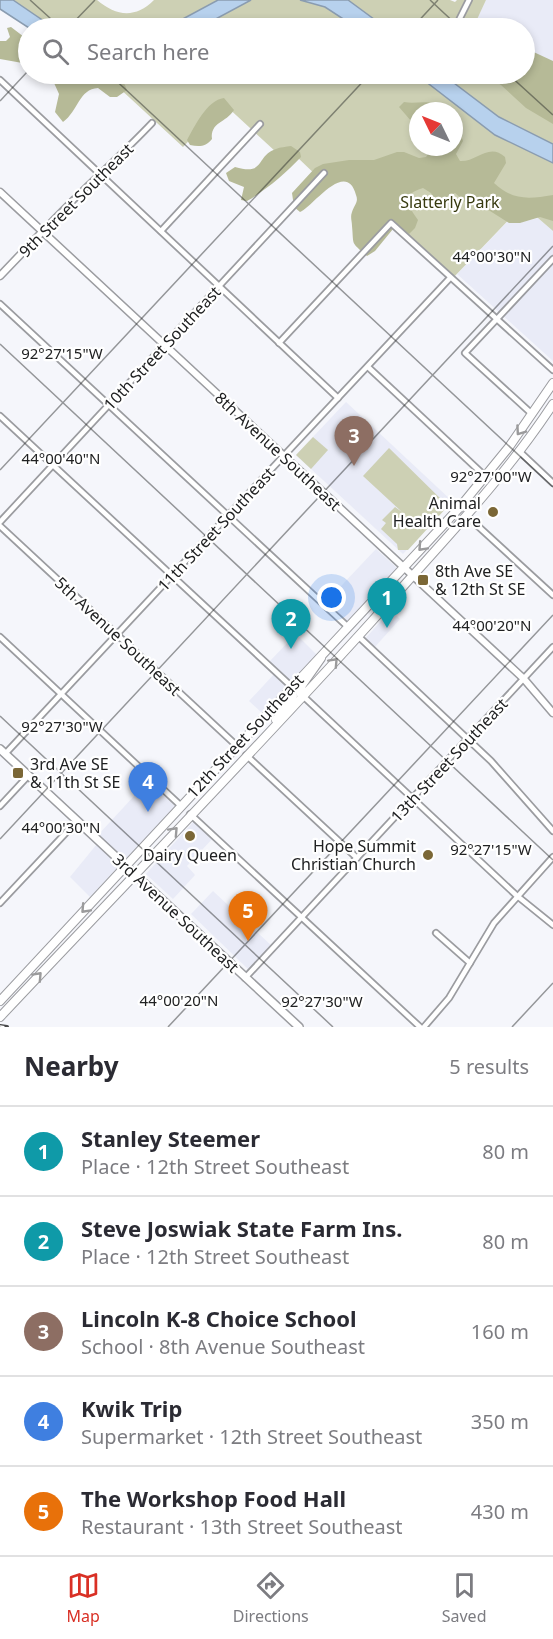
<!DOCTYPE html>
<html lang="en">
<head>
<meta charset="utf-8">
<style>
	:root { --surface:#fff; --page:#f7f7f7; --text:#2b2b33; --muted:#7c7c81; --line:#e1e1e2; --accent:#d93025 }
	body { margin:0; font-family:"Noto Sans",sans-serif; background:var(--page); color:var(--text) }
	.compass { position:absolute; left:409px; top:102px; width:54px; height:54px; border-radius:50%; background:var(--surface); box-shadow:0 3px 9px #0003; rotate:313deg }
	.you { position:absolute; left:332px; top:598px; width:21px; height:21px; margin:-15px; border:4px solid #fff; border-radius:50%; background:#1a73e8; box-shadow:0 0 0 9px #1a73e833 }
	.badge { display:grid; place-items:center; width:39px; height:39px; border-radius:50%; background:var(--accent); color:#fff; font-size:20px; font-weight:700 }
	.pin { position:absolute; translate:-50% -50px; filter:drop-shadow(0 2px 3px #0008) }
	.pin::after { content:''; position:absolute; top:32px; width:21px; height:18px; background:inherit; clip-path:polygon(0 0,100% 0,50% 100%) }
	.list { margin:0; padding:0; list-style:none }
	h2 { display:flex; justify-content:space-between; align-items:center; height:78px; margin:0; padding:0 24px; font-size:26px }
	h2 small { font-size:20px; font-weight:400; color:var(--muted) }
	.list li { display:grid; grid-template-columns:39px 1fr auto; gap:18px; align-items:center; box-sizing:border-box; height:90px; padding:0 24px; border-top:2px solid var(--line) }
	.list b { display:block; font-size:22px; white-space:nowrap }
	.list p { margin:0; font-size:20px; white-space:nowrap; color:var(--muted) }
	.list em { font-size:20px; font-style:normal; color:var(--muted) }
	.icon { flex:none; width:33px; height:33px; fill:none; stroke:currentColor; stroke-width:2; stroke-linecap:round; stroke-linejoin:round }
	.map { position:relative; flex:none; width:553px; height:1027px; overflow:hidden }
	.search { position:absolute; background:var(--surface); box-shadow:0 3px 9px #0003; left:18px; right:18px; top:18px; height:66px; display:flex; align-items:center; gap:15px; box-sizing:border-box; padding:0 21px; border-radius:33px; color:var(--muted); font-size:22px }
	.sheet { height:528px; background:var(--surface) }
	nav { display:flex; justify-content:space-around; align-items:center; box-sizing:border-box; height:84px; border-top:2px solid var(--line); background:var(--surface); font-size:16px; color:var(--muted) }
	nav a { display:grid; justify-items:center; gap:3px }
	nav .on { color:var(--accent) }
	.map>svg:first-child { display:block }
	.built { fill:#e9ebf7 }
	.green { fill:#cdd0b4; fill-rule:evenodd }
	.forest { fill:#b6ba97 }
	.water { fill:#b7d1ed; stroke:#8a9cb0; stroke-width:1.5 }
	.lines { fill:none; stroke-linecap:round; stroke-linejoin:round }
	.minor-casing { stroke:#9b9ca0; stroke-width:8 }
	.tertiary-casing { stroke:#9b9ca0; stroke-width:9 }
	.secondary-casing { stroke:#9b9ca0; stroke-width:10 }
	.primary-casing { stroke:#9b9ca0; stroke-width:10 }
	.minor { stroke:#fff; stroke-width:4.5 }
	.tertiary { stroke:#fff; stroke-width:6 }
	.secondary { stroke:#fff; stroke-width:7 }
	.primary { stroke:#fff; stroke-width:8 }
	.rail-casing { stroke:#474849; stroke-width:4 }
	.rail { stroke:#fff; stroke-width:1.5; stroke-dasharray:4.5; stroke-linecap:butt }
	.oneway { stroke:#9b9b9c }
	.ticks { fill:none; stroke:#202122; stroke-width:1.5; stroke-opacity:0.45 }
	.poi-dot { fill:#7b6736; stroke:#fff; stroke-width:2 }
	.labels { text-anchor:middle; stroke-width:4.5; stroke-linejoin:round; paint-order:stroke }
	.street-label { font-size:16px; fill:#202122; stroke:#fff }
	.park-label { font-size:16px; fill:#373a0f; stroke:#fff }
	.poi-label { font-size:16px; fill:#202122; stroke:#fff; text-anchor:end }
	.ticks-label { font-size:15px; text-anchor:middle; fill:#202122; stroke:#fff; stroke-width:4.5; stroke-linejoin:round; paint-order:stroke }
</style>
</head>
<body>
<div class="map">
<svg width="553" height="1027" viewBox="0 0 553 1027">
	<rect width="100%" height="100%" fill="#f5f6fb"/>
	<g class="built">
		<path d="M486 0H553V68L525 56 524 28H472Z"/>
		<path d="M538 218 553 231V361L457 274 507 222 519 223Z"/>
		<path d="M346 402 452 501 403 554 296 455Z"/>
		<path d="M376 549 398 569 348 622 326 602Z"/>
		<path d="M391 610 400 619 373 649 363 641Z"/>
		<path d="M296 634 317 655 262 713 249 701 276 672 267 664Z"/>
		<path d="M148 781 176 807 125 861 98 835Z"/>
		<path d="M196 819 214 837 187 866 195 875 173 899 146 874Z"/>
		<path d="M97 844 120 865 90 897 70 877Z"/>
		<path d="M213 891 273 947 251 972 191 914Z"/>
	</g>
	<g class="green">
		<path d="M13 0H97C116 16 135 19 154 0H450L455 2 457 0H486L473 28H54Z"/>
		<path d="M553 68V231L523 205 452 279 332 165 319 178 297 157 289 164 224 104 183 147 104 74H524ZM418 111H454V147H418Z"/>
		<path d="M313 437 328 450 311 469 296 455Z"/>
		<path d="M389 448 448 506 408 550H398L397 544 381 529 386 523 382 520 395 507 402 512 363 476Z"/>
	</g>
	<g class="forest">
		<path d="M11 27 28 40V64L0 59V41H6L10 37 7 28Z"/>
		<path d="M525 48 553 61V124L526 108 501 85 482 74H524Z"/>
		<path d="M50 74 109 75 124 83 127 90 117 97H110L98 88C79 89 78 111 63 122L55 112 59 94Z"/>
		<path d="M224 98 234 110C226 123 210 122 212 139 206 147 199 147 190 145L187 140C195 126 207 100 224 98Z"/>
		<path d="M404 102C417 105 434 97 441 111H418V129L399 107Z"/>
		<path d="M454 133 461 135 463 141 456 154 460 161C477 162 489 142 505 157L506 163 494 183C513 201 529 199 553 195V221L540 217 520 223H509L479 204 465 202 455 193 449 196 445 204H438L431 193 423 188C401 194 408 206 418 220L415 228 409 234 402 229H393L375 251 367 256C350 241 354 246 352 226 352 221 350 217 352 212 354 205 359 202 356 195 346 158 311 209 300 212L294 207 292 193 315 168 323 164 349 160H374L397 152H404L419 158 426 157 433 147H454Z"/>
		<path d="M291 146 300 152 301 157C285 174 266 190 247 201L241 200 244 187 229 181 226 173 235 167C266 176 255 156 276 149 280 147 286 147 291 146Z"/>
	</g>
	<g class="water">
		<path d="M0 0H13L54 28H29L0 9Z"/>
		<path d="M218 0H251L199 28H166Z"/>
		<path d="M300 0H348L386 28H357L325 7Z"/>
		<path d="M416 74H442L499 117 553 144V163L495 135Z"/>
	</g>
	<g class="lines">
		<g class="minor-casing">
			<g id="minor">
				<path d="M455 28 469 0"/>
				<path d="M0 80 338 398"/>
				<path d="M43 231C78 193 116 161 152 123"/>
				<path d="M161 231 260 124"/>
				<path d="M0 304 348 627"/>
				<path d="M279 343 391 223 553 370"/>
				<path d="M368 367 486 477"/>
				<path d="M532 414 465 353 553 259"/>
				<path d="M0 416 291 686"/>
				<path d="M521 453 553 483"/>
				<path d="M468 517 553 595"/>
				<path d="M0 522 324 173"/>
				<path d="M0 526 237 746"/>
				<path d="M358 636 491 761 553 831"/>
				<path d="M0 637 181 806"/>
				<path d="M303 696 516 895 553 925"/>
				<path d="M5 754 450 278"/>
				<path d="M246 755 357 858"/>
				<path d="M0 806 28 776"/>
				<path d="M190 814 420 1027"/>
				<path d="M0 903 77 821"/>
				<path d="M436 933 470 963"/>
				<path d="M245 978 553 647"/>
				<path d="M424 1027 449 998 494 923 553 857"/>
			</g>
		</g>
		<g class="tertiary-casing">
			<g id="tertiary">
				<path d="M0 192 524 679 553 713"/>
				<path d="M0 276 43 231"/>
			</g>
		</g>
		<g class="secondary-casing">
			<path id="secondary" d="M0 749 299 1027"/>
		</g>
		<g class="primary-casing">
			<g id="primary">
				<path d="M303 696 300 693 302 685 321 658"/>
				<path d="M276 720 293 696 291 686"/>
				<path d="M0 1001 460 507 509 447 553 383"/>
				<path d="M0 1017C128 881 258 748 382 610 442 542 503 480 553 404"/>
			</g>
		</g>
		<use href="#minor" class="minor"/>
		<use href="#tertiary" class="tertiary"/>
		<use href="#secondary" class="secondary"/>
		<use href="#primary" class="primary"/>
		<g class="rail-casing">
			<path id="rail" d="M0 1026 7 1027"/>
		</g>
		<use href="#rail" class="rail"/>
	</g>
	<defs><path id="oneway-chevron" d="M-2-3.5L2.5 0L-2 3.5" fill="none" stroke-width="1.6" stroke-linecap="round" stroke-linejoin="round" transform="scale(1.5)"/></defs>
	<g class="oneway">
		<use href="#oneway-chevron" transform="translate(520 431) rotate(125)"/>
		<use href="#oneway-chevron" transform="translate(422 547) rotate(133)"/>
		<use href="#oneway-chevron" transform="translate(334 662) rotate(-47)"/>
		<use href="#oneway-chevron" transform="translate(174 831) rotate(-47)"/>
		<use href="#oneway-chevron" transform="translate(85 909) rotate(133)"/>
		<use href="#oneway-chevron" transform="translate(38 976) rotate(-47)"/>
	</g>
	<path class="ticks" d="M30 0 61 28M430 0 460 28M68 28 95 0M412 28 438 0M109 74 553 487M508 74 553 115M0 101 28 71M0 344 553 860M0 470 370 74M0 716 333 1027M0 839 553 246M168 1027 553 615M512 1027 553 983"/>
	<g class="poi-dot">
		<circle cx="493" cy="512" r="6"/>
		<rect x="417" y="574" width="12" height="12" rx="3"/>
		<rect x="12" y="767" width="12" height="12" rx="3"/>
		<circle cx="190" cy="836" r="6"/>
		<circle cx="428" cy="855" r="6"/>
	</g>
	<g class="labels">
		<g class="street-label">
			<text transform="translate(76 200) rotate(-45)" y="6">9th Street Southeast</text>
			<text transform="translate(162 348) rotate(-47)" y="6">10th Street Southeast</text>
			<text transform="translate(278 451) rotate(43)" y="6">8th Avenue Southeast</text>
			<text transform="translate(216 529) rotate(-47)" y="6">11th Street Southeast</text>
			<text transform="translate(118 636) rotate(43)" y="6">5th Avenue Southeast</text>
			<text transform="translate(245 736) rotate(-47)" y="6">12th Street Southeast</text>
			<text transform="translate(449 760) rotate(-47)" y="6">13th Street Southeast</text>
			<text transform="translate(176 913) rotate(43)" y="6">3rd Avenue Southeast</text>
		</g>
		<g class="park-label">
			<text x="450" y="208">Slatterly Park</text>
		</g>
		<g class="poi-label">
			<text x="481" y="509">Animal<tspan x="481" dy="18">Health Care</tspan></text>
			<text x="435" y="577" text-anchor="start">8th Ave SE<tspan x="435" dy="18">&amp; 12th St SE</tspan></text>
			<text x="30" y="770" text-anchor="start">3rd Ave SE<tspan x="30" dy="18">&amp; 11th St SE</tspan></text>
			<text x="416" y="852">Hope Summit<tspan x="416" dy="18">Christian Church</tspan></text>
			<text x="190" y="861" text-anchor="middle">Dairy Queen</text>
		</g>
	</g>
	<g class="ticks-label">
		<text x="492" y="262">44°00'30"N</text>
		<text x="62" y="359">92°27'15"W</text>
		<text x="61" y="464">44°00'40"N</text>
		<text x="491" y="482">92°27'00"W</text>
		<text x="492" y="631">44°00'20"N</text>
		<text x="62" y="732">92°27'30"W</text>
		<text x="61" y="833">44°00'30"N</text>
		<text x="491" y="855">92°27'15"W</text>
		<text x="179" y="1006">44°00'20"N</text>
		<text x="322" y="1007">92°27'30"W</text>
	</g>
</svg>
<svg class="compass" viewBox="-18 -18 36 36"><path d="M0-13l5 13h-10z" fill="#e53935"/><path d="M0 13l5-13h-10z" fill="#7c7c81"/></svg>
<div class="you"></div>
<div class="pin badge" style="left:387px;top:628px;background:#0f9aa8">1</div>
<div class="pin badge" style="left:291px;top:649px;background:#0f9aa8">2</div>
<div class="pin badge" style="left:354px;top:466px;background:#8d6e63">3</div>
<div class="pin badge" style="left:148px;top:812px;background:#3f7fe0">4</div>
<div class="pin badge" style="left:248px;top:941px;background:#e8710a">5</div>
<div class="search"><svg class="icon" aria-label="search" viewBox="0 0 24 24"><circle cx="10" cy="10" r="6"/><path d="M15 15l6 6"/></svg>Search here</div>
</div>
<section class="sheet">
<h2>Nearby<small>5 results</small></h2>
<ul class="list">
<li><span class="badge" style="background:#0f9aa8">1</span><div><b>Stanley Steemer</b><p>Place · 12th Street Southeast</p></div><em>80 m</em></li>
<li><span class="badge" style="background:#0f9aa8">2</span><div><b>Steve Joswiak State Farm Ins.</b><p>Place · 12th Street Southeast</p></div><em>80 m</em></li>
<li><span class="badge" style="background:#8d6e63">3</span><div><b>Lincoln K-8 Choice School</b><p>School · 8th Avenue Southeast</p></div><em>160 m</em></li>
<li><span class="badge" style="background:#3f7fe0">4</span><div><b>Kwik Trip</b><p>Supermarket · 12th Street Southeast</p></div><em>350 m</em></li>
<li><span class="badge" style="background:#e8710a">5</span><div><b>The Workshop Food Hall</b><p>Restaurant · 13th Street Southeast</p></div><em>430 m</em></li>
</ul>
</section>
<nav>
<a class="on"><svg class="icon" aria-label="map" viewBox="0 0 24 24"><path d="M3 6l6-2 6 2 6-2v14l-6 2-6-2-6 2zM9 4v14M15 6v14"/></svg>Map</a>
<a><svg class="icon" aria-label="directions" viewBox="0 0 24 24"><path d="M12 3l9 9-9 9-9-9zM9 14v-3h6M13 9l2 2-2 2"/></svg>Directions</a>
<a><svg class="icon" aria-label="saved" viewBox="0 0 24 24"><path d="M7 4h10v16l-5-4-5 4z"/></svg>Saved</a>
</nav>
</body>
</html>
